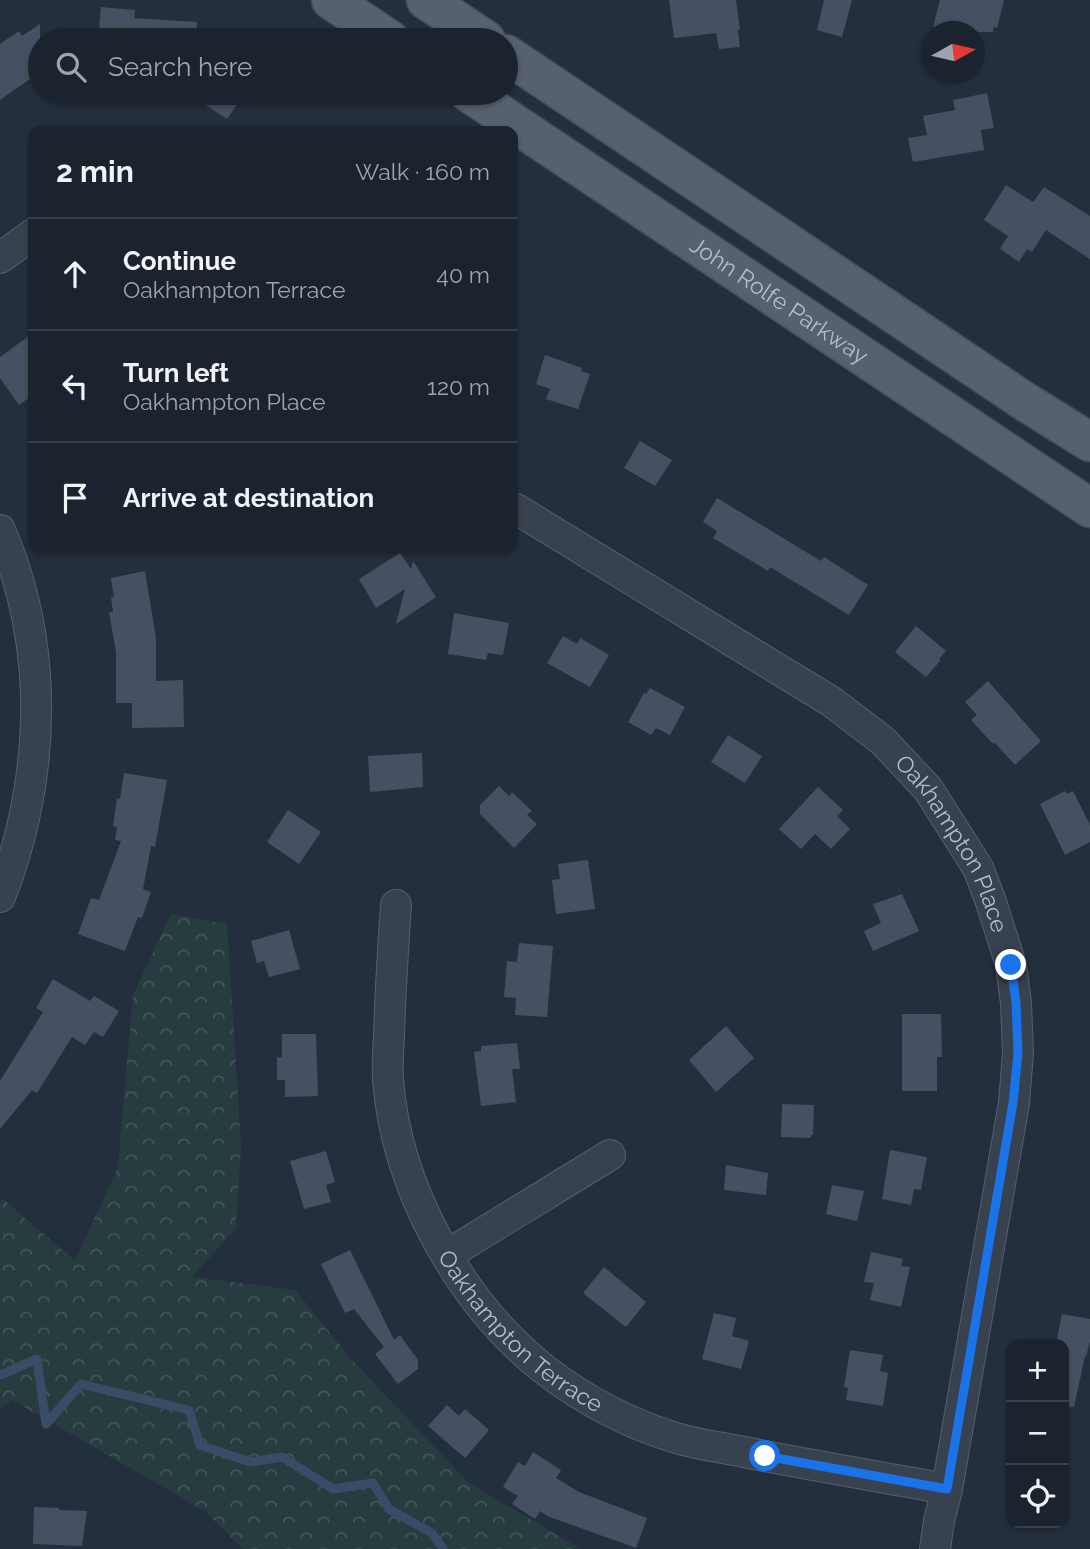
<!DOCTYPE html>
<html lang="en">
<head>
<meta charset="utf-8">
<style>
	:root { --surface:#1b232e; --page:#242b36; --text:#f1f3f6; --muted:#a0a4aa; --line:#39404a }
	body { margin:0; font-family:Raleway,sans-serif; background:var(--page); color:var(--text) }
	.controls { position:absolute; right:21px; bottom:21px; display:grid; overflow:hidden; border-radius:14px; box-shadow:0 2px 5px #0004 }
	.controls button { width:63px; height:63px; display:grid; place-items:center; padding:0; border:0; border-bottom:2px solid var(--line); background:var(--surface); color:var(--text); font:35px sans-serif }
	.compass { position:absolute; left:922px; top:21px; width:63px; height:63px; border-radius:50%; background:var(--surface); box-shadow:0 2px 5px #0004; rotate:82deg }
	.stop { position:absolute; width:21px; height:21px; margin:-16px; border:5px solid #1a73e8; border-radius:50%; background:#fff }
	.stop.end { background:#1a73e8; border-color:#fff; box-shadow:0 2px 7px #0008 }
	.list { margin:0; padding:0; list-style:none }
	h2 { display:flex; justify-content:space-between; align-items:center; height:91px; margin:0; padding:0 28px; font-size:30px }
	h2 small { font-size:23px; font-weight:400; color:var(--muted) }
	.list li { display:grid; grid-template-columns:46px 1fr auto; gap:21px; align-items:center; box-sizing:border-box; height:112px; padding:0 28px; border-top:2px solid var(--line) }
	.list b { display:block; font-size:26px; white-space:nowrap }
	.list p { margin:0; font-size:23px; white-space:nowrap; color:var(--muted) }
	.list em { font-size:23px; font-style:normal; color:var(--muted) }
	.icon { flex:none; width:38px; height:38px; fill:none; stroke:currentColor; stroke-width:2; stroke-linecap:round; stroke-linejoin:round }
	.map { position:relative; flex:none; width:1090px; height:1549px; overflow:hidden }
	.search { position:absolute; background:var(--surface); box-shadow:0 2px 5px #0004; left:28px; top:28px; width:490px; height:77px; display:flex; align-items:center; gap:18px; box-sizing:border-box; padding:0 24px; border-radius:38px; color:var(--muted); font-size:26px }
	.panel { position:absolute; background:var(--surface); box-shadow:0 2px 5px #0004; left:28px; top:126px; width:490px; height:427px; border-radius:14px }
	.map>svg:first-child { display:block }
	.forest { fill:url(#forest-crowns) }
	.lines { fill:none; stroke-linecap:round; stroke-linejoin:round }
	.stream { stroke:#394c67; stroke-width:9 }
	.building { fill:#455162 }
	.minor-casing { stroke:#565f6c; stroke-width:32 }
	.major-casing { stroke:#414a57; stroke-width:41 }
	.minor { stroke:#38414e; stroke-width:30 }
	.major { stroke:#56606e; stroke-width:38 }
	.route { stroke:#1a73e8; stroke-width:9 }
	.labels { text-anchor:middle; stroke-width:5; stroke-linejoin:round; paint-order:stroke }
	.street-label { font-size:23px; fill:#b4bcc9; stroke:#1d2633 }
</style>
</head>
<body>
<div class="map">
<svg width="1090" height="1549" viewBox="0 0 1090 1549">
	<defs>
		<pattern id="forest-crowns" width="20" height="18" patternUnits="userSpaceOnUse" patternTransform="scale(1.75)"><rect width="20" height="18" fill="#263c3f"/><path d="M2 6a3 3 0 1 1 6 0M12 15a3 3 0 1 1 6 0" fill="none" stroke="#435659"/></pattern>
	</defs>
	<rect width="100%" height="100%" fill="#242f3e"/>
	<path class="forest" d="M171 914 227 924 241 1145 236 1228 192 1277 295 1290 351 1359 469 1483 581 1549H243L205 1511 12 1400 0 1408V1201L3 1199 75 1261 118 1167 133 995Z"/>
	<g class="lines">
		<path class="stream" d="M0 1375 37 1359 46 1424 81 1384 189 1410 200 1445 250 1462 282 1457 333 1489 373 1483 389 1509 432 1533 443 1549"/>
	</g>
	<g class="building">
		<path d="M669 0H736L740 30H738L740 47 719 49 716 33 674 38Z"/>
		<path d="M824 0H852L842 37 817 30Z"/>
		<path d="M940 0H1004L997 28 994 27 993 32H951L933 27Z"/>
		<path d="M101 7 135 10 134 18 197 22 196 40H98Z"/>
		<path d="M40 24V72L0 100V44L19 31 22 36Z"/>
		<path d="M187 93H245L227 119Z"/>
		<path d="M987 93 994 128 981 130 984 150 913 162 908 138 927 135 923 116 955 110 953 100Z"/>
		<path d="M1006 185 1033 202 1044 187 1090 216V259L1046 230 1032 252 1027 249 1019 262 1000 249 1008 236 984 220Z"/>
		<path d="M33 333V395L19 405 0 378V357Z"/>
		<path d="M545 355 582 368 581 371 590 374 578 409 546 399 550 389 536 384Z"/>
		<path d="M640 441 672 460 655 486 624 468Z"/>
		<path d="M717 498 821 561 824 557 868 585 849 615 770 567 768 571 713 538 717 531 703 522Z"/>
		<path d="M400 553 411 569 413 561 436 597 396 624 405 589 376 608 359 579Z"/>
		<path d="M145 571 156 638V681L183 680 184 727 132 728V703H116V652L109 612H113L111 597H114L111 578Z"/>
		<path d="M454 613 509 623 503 655 488 653 486 660 448 654Z"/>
		<path d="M916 626 946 651 939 659 941 660 926 677 895 652Z"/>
		<path d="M563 636 577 644 580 638 609 655 590 687 547 663Z"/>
		<path d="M988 681 1041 741 1015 765 995 743 993 744 971 720 977 715 965 702Z"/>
		<path d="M650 688 685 707 670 735 656 728 651 735 628 722 644 693 646 694Z"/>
		<path d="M728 735 762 756 745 783 711 762Z"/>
		<path d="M422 753 423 787 370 792 368 756Z"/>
		<path d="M124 773 167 780 155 847 151 846 143 889 151 892 142 918 138 917 125 951 78 934 91 898 99 900 121 841 115 840 117 827 113 826 117 798 120 799Z"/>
		<path d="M499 786 509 796 512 792 532 811 527 815 537 824 514 848 480 814V805Z"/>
		<path d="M818 787 843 810 837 816 850 829 831 849 815 834 801 849 779 829Z"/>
		<path d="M1065 791 1067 794 1073 791 1090 825V842L1065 855 1040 804Z"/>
		<path d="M288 810 321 832 299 864 267 842Z"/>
		<path d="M588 860 595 909 556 914 552 880 560 879 558 864Z"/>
		<path d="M902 894 919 931 873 951 864 931 881 923 873 904Z"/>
		<path d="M289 930 300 969 269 977 264 961 257 963 251 941Z"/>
		<path d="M519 943 553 946 547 1017 515 1015 516 998 504 997 507 961 517 962Z"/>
		<path d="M53 979 90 1001 94 996 119 1011 103 1037 94 1032 85 1045 72 1037 37 1093 32 1090 0 1129V1081L43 1012 36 1008Z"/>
		<path d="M902 1014H941L942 1057H937V1091H902Z"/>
		<path d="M726 1026 754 1058 716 1092 689 1060Z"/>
		<path d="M282 1034H316L318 1096 285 1097V1080H277V1058L282 1057Z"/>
		<path d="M517 1043 520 1069H512L516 1102 481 1106 474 1052 481 1051V1046Z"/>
		<path d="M782 1104 814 1105 813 1135H811V1138L781 1137Z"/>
		<path d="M890 1150 927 1157 921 1190 914 1189 911 1205 882 1199Z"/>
		<path d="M326 1151 335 1182 326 1185 331 1202 304 1209 290 1161Z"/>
		<path d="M726 1165 768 1173 766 1195 724 1190Z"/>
		<path d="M832 1185 864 1191 857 1221 826 1214Z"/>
		<path d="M350 1250 394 1340 400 1335 418 1360V1369L398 1384 375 1354 384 1347 354 1309 345 1313 321 1264Z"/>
		<path d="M871 1252 903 1259 901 1266 910 1267 901 1307 870 1300 874 1283 864 1282Z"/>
		<path d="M604 1267 646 1302 626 1327 583 1293Z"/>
		<path d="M714 1313 736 1318 732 1336 749 1341 741 1369 702 1359Z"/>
		<path d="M1062 1314 1090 1319V1341L1086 1357 1085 1356 1074 1407 1064 1406V1344H1056Z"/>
		<path d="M850 1350 883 1355 880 1371 888 1373 883 1406 846 1400 848 1388 844 1387Z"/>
		<path d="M447 1405 459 1416 465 1409 489 1430 465 1458 428 1426Z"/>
		<path d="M533 1452 561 1470 556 1478 579 1492 647 1518 636 1548 547 1516 540 1511 535 1519 512 1504 518 1496 503 1487 518 1462 525 1466Z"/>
		<path d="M34 1507 59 1508V1510L87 1511 82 1546 33 1544Z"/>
	</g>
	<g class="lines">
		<g class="minor-casing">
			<g id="minor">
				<path d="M0 258 33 234"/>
				<path id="s1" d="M516 509 832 702 883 741 928 789 978 868 991 902 1011 965 1016 1003 1018 1053 1014 1103 947 1489 939 1521 935 1549"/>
				<path d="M0 530C39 620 45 719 25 814 19 842 11 870 0 897"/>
				<path id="s2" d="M396 905C393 949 390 993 389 1037 388 1051 387 1065 388 1079 396 1188 460 1303 545 1370 584 1400 630 1424 676 1438 700 1445 725 1448 749 1453 815 1466 881 1477 947 1489"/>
				<path d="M447 1255 610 1155"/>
			</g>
		</g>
		<g class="major-casing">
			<g id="major">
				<path d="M331 0 390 40"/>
				<path d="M426 0 486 40"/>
				<path d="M506 54 1024 401 1090 442"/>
				<path id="s3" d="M469 93 1090 508"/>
			</g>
		</g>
		<use href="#minor" class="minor"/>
		<use href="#major" class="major"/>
	</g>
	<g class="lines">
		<path class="route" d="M765 1456 947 1489 1013 1103 1018 1053 1016 1003 1011 965"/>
	</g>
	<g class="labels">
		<g class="street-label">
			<text dy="8" stroke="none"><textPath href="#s3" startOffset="373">John Rolfe Parkway</textPath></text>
			<text dy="8" stroke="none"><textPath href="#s1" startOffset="560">Oakhampton Place</textPath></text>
			<text dy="8" stroke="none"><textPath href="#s2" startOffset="469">Oakhampton Terrace</textPath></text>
		</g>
	</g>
</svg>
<div class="controls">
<button>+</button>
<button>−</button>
<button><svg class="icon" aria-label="locate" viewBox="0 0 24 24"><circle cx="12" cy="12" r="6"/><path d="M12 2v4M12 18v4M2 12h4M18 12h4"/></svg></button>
</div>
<svg class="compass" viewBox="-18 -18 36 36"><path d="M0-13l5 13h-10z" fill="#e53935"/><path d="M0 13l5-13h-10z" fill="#a0a4aa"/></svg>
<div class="stop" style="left:765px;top:1456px"></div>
<div class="stop end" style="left:1011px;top:965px"></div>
<div class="search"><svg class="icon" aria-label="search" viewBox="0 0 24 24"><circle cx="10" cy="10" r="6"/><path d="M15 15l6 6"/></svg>Search here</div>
<section class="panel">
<h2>2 min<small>Walk · 160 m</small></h2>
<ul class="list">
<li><svg class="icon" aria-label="ahead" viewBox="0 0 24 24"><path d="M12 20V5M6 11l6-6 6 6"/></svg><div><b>Continue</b><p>Oakhampton Terrace</p></div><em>40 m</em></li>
<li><svg class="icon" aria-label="left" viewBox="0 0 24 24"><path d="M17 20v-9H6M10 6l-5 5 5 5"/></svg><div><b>Turn left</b><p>Oakhampton Place</p></div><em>120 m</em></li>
<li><svg class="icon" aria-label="arrive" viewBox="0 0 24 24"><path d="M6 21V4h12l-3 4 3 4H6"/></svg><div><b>Arrive at destination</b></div></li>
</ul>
</section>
</div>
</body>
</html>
